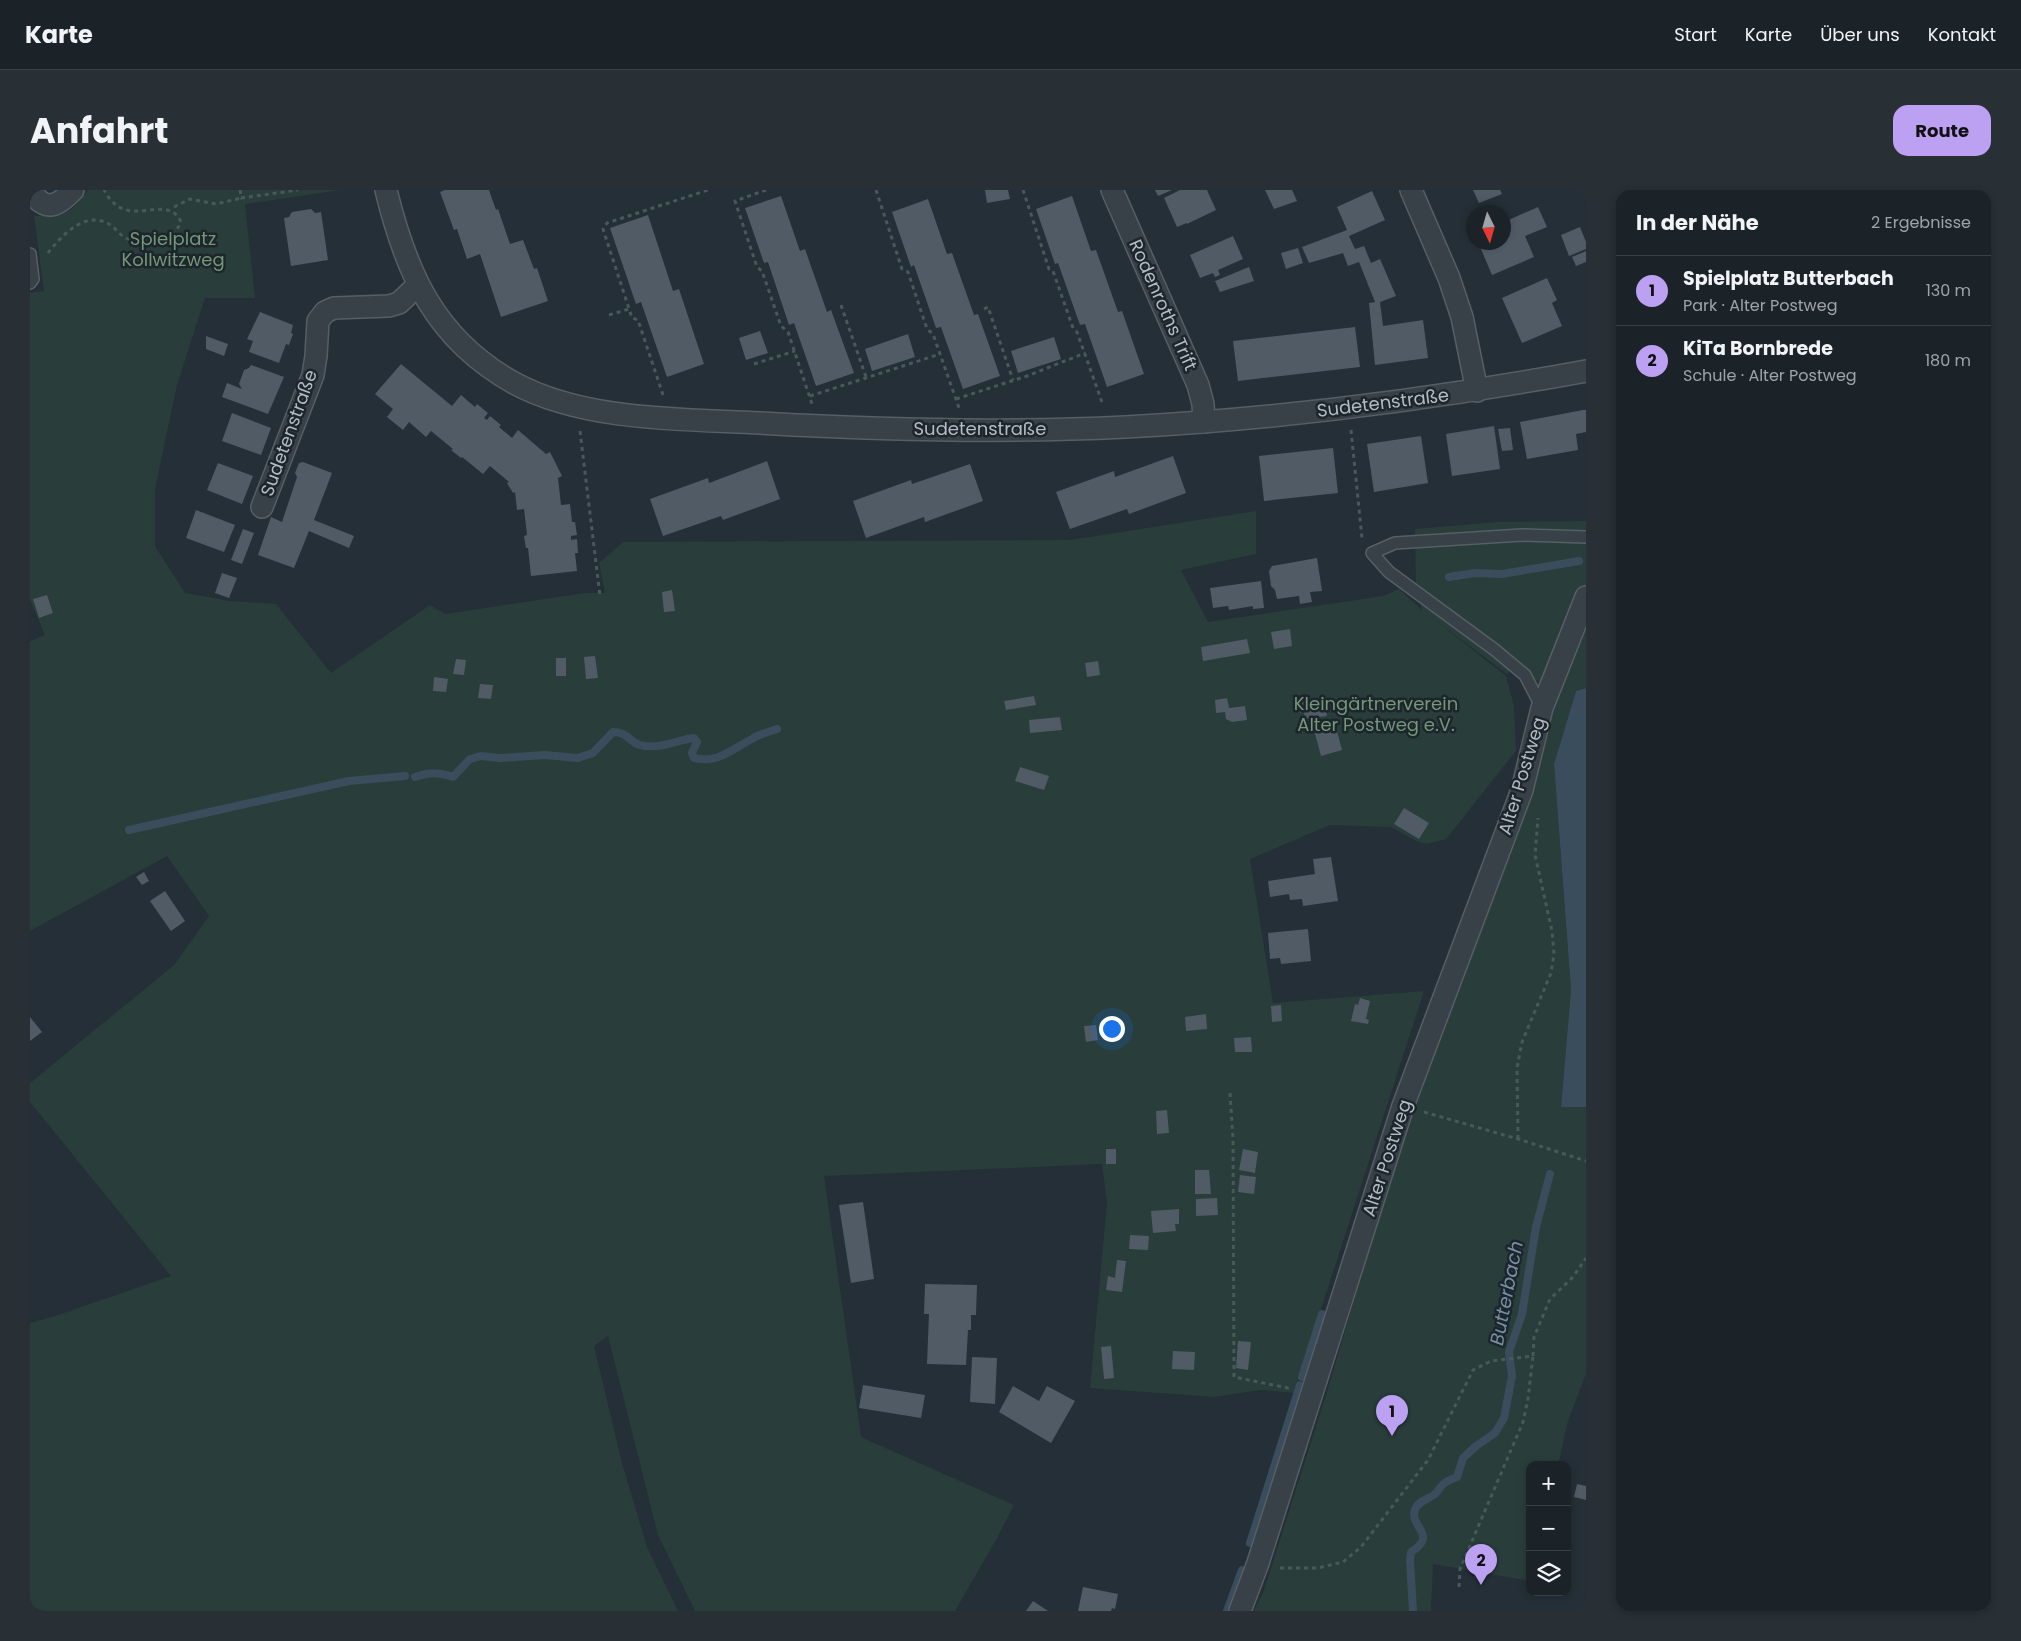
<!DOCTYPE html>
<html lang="de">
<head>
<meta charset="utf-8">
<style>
	:root { --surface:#1b2329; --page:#282f35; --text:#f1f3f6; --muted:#a0a4a8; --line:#394046; --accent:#bca0f2 }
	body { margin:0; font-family:Poppins,sans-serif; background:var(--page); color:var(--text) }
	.controls { position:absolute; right:15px; bottom:15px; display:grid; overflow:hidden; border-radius:10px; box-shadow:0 2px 8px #0003 }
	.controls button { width:45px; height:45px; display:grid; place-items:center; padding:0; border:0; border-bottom:1px solid var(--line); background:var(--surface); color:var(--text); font:25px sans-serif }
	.compass { position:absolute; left:1436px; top:15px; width:45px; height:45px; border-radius:50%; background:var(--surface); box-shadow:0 2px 8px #0003; rotate:175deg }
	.you { position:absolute; left:1081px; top:838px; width:18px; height:18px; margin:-12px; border:4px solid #fff; border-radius:50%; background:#1a73e8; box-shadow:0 0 0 8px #1a73e833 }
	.badge { display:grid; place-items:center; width:32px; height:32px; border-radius:50%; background:var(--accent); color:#111; font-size:16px; font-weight:700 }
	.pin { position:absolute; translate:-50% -41px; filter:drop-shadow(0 1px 2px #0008) }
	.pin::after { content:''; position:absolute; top:26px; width:18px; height:15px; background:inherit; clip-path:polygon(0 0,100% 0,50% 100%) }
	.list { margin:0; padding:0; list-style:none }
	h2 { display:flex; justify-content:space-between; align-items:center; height:65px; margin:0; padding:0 20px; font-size:21px }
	h2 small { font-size:16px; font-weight:400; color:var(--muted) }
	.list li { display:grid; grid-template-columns:32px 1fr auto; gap:15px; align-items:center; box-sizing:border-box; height:70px; padding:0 20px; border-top:1px solid var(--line) }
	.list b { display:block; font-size:19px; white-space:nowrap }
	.list p { margin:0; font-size:16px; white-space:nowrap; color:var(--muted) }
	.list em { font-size:16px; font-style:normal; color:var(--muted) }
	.icon { flex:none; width:28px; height:28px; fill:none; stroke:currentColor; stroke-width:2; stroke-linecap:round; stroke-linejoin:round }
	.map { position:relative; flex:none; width:1556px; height:1421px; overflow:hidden; border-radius:15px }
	header { display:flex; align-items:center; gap:30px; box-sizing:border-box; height:70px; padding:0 25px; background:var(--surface); border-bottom:1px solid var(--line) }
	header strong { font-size:24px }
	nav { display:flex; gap:28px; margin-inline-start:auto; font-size:18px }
	.intro { display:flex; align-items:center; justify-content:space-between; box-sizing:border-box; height:120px; padding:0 30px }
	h1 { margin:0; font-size:35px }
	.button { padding:12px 22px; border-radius:15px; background:var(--accent); color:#111; font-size:18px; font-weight:700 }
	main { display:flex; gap:30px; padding:0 30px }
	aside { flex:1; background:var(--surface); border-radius:15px; box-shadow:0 2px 8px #0003 }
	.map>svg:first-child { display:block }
	.green { fill:#293d3a }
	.water { fill:#3a4d5d }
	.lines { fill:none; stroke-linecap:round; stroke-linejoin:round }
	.stream { stroke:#3a4d5d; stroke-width:8 }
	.building { fill:#505b66 }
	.service-casing { stroke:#565e66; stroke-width:14 }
	.minor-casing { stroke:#565e66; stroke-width:24 }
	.path { stroke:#485959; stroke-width:3; stroke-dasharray:4 4; stroke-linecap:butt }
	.service { stroke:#384048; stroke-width:11 }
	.minor { stroke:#384048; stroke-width:21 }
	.labels { text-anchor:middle; stroke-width:5; stroke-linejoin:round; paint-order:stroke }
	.park-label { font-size:18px; fill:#749778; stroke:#1d252d }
	.street-label { font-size:18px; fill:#b3bbc4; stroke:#1d252d }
	.water-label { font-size:19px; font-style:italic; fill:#7790a4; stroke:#1d252d }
</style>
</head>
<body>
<header>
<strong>Karte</strong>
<nav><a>Start</a><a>Karte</a><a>Über uns</a><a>Kontakt</a></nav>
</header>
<div class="intro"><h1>Anfahrt</h1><a class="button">Route</a></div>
<main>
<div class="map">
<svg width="1556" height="1421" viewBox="0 0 1556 1421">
	<rect width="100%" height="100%" fill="#242f37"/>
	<path class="green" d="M58 0H311L215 14 225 108H175L147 195 125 299V356L155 403 200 411 246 414 301 483 400 415 415 424 555 403H575L569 373 593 352 1040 350 1226 321V364L1151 380 1178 432 1353 406 1369 399 1392 420 1386 397 1385 339 1468 332 1556 331V498L1546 501 1524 574 1541 800 1531 917H1556V1184L1538 1231 1528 1275H1500V1391L1403 1374 1401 1421H1224L1234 1400 1297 1202 1385 903 1528 510 1487 473 1477 484 1405 430 1476 486 1484 516 1486 561 1416 649 1397 654 1386 651 1361 637 1300 635 1220 669 1243 813 1394 801 1264 1203 1231 1200 1184 1207 1060 1198 1077 1012 1072 974 794 986 831 1247 984 1315 966 1350 925 1421H665L628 1345 578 1146 564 1156 592 1273 617 1357 648 1421H0V1133L28 1125 141 1086 0 912V893L144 775 179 726 137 666 0 741V451L15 445 0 410V103L14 101 4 26C35 25 39 26 58 0Z"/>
	<path class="water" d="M1556 498V917H1531L1541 800 1524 574 1546 501Z"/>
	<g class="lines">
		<g class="stream">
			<path d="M1419 387 1445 383 1472 384 1549 371"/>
			<path d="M385 587C399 582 409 582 423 587L440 569 451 566 470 568 515 565 548 568 563 563 583 542C598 542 599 552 610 555 629 560 647 550 664 548L667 552 662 563 664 568C688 574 702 559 722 549 729 544 739 542 747 539"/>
			<path d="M99 640 319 591 375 586"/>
			<path d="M1272 1187 1292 1124"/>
			<path d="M1220 1353 1270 1195"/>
			<path d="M1197 1421 1212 1380"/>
			<path d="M1383 1421 1380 1370 1381 1362C1409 1344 1379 1338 1385 1320 1387 1311 1400 1309 1406 1303 1409 1300 1412 1294 1416 1292 1420 1290 1424 1288 1427 1287L1433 1268 1446 1256 1465 1243 1474 1228 1482 1186 1479 1162 1492 1124 1506 1037 1520 984"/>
		</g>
	</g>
	<g class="building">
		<path d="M415 0H459L466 20 468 19 480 54 493 50 504 79 507 78 518 111 471 127 450 64 437 69 427 39 424 40 410 2Z"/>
		<path d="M955 0H978L980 9 957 13Z"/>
		<path d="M1125 0H1142L1128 6Z"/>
		<path d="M1150 0H1177L1186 20 1157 34V33L1147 37 1134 8Z"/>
		<path d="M1235 0H1262L1267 11 1244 19Z"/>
		<path d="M1443 0H1470L1472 4 1449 13Z"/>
		<path d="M1342 1 1355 30 1319 46 1325 59 1334 56 1341 73 1350 69 1366 106 1350 112 1353 136 1393 130 1398 168 1345 175 1339 113 1345 112 1329 72 1318 76 1313 63 1279 73 1272 57 1317 40 1307 17Z"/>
		<path d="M751 6 770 61 775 59 797 122 801 120 824 183 786 196 764 133 759 135 738 72 734 73 715 18Z"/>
		<path d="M1042 6 1061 61 1066 60 1088 122 1092 121 1114 184 1077 197 1055 134 1050 135 1028 73 1025 74 1006 19Z"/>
		<path d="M898 9 917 64 922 63 944 125 948 124 970 186 933 199 911 137 906 138 884 75 881 77 862 22Z"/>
		<path d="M1508 17 1517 37 1495 46 1504 67 1462 85 1448 52H1474V32Z"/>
		<path d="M281 19 285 23 291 22 298 70 261 76 254 28 259 27 262 22Z"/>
		<path d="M618 25 643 101 649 99 674 174 637 187 611 112 606 114 580 38Z"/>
		<path d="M1550 37 1556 52V59L1539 66 1531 45Z"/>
		<path d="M1203 46 1213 69 1188 80 1190 85 1185 87 1183 83 1170 88 1160 65Z"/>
		<path d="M1268 58 1273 73 1256 79 1251 63Z"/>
		<path d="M1556 61V72L1546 76 1542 67Z"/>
		<path d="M1219 77 1224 91 1190 102 1185 91Z"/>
		<path d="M1517 88 1527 110 1522 113 1532 136 1492 153 1472 108Z"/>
		<path d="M230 122 263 135 261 143 263 144 259 155 256 154 249 173 219 162 223 151 217 149Z"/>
		<path d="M1325 137 1330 177 1208 191 1203 151Z"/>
		<path d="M730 141 738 163 716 170 709 148Z"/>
		<path d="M878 144 885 167 842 181 835 159Z"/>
		<path d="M176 146 198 154 194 166 176 159Z"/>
		<path d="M1024 147 1031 169 988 183 981 161Z"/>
		<path d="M371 174 422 216 431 205 445 217 447 214 458 223 454 228 457 230 460 226 471 235 469 237 482 248 488 240 516 264 520 262 532 286 528 288 531 315 540 314 542 332H545L547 345 541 346V350L547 349 548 363H545L547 381 501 386 498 358H496L494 346 497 345 494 319 487 320 485 302 483 303 477 293 479 292 460 276 453 284 432 267 431 268 421 260 423 259 401 241 396 247 379 232 373 240 357 227 363 219 345 204Z"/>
		<path d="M221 175 254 187 238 224 192 207 197 193 212 199 209 194 214 180 219 178Z"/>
		<path d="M1553 220H1556V242L1546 244 1548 260 1497 269 1490 232Z"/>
		<path d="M202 223 241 238 231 265 192 251Z"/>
		<path d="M1464 236 1470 279 1422 286 1416 244Z"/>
		<path d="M1480 238 1483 260 1472 261 1468 239Z"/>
		<path d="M1391 246 1398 293 1344 302 1337 254Z"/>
		<path d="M1303 258 1308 303 1234 311 1229 266Z"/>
		<path d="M1143 266 1156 303 1099 324 1097 319 1040 339 1026 302 1084 281 1085 287Z"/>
		<path d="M737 271 750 309 693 330 691 326 633 346 620 309 678 288 679 293Z"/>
		<path d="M273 272 302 283 284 330 324 346 319 358 279 341 264 378 228 365 241 327 252 332 267 287 265 283 269 273Z"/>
		<path d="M188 273 223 286 212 314 177 300Z"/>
		<path d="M940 274 953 311 895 332 894 327 836 348 823 311 881 290 882 294Z"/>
		<path d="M166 320 205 335 194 362 156 348Z"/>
		<path d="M213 339 224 343 212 374 201 370Z"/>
		<path d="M1287 368 1292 401 1280 402 1282 412 1270 414 1269 406 1247 409 1245 400 1241 396 1239 381 1242 376Z"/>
		<path d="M192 383 207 388 199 408 185 403Z"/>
		<path d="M1231 391 1234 418 1223 419V416L1199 420 1198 416 1183 418 1180 398Z"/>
		<path d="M642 400 645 421 634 422 632 402Z"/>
		<path d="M17 405 23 423 9 428 3 409Z"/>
		<path d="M1260 439 1262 456 1244 459 1241 442Z"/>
		<path d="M1217 449 1220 463 1173 471 1171 457Z"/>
		<path d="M565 466 568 488 556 489 554 467Z"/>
		<rect x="526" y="468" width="10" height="18"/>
		<path d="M426 469 436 470 434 485 423 484Z"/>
		<path d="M1068 471 1070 485 1057 487 1055 473Z"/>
		<path d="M404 487 418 489 416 502 403 501Z"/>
		<path d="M450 494 463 495 461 509 448 508Z"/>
		<path d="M1279 505 1281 514 1294 512 1297 526 1275 529 1274 522 1270 523 1267 507Z"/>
		<path d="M1004 506 1006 515 976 520 974 511Z"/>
		<path d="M1197 508 1199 518 1215 516 1217 530 1202 532 1196 529 1195 522 1186 523 1185 510Z"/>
		<path d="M1030 527 1032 540 1000 543 999 530Z"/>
		<path d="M1304 530 1312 560 1291 566 1283 536Z"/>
		<path d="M990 577 1019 586 1014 600 985 591Z"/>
		<path d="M1374 618 1399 633 1389 649 1364 634Z"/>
		<path d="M1301 667 1308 711 1273 716 1272 709 1260 710 1259 704 1240 707 1238 691 1285 684 1283 669Z"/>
		<path d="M114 682 119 691 112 695 106 687Z"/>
		<path d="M135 701 155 731 141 741 120 711Z"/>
		<path d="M1278 739 1281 771 1251 774 1250 768 1240 769 1238 743Z"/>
		<path d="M1330 808 1340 811 1336 829 1339 830 1338 834 1321 831 1325 814 1328 815Z"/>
		<path d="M1251 815 1252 831 1242 832 1241 816Z"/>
		<path d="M1176 824 1177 839 1156 841 1155 827Z"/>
		<path d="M0 827 12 842 0 851Z"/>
		<path d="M1066 835 1068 850 1056 852 1054 836Z"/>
		<path d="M1221 847 1222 862H1205L1204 848Z"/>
		<path d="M1137 920 1139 943 1127 944 1126 921Z"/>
		<rect x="1076" y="959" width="10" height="15"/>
		<path d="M1213 959 1228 962 1225 983 1209 980Z"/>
		<path d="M1165 980H1179L1181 1004H1165Z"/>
		<path d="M1210 985 1226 987 1224 1004 1208 1002Z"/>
		<path d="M1187 1008 1188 1025 1166 1026V1009Z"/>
		<path d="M833 1012 844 1089 821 1093 809 1015Z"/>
		<path d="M1149 1019V1034H1145L1146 1041 1123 1043 1121 1021Z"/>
		<path d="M1100 1045 1119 1046 1118 1060 1099 1059Z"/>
		<path d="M1087 1070 1096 1071 1092 1102 1076 1100 1078 1086 1085 1088Z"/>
		<path d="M895 1094 947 1095 946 1125H941V1140H938L936 1175 897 1174 899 1124H894Z"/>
		<path d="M1208 1151 1221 1152 1218 1180 1206 1178Z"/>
		<path d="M1081 1156 1084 1188 1074 1189 1071 1157Z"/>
		<path d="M1143 1161 1165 1162 1164 1180 1142 1179Z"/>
		<path d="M942 1167 967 1168 965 1214 940 1212Z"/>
		<path d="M833 1195 895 1205 891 1228 829 1218Z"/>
		<path d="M983 1196 1009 1211 1017 1196 1045 1211 1021 1253 969 1222Z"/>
		<path d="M1547 1294 1556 1296V1310L1544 1307Z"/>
		<path d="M1053 1397 1088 1404 1085 1419 1082 1418 1081 1421H1048Z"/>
		<path d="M1003 1411 1018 1421H996Z"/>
	</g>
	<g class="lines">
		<g class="service-casing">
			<g id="service">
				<path d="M0 64 3 89 0 93"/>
				<path d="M1512 518 1495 485 1465 460 1359 382 1342 363 1365 353 1492 345 1556 347"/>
			</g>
		</g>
		<g class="minor-casing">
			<g id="minor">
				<path d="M0 0C15 22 26 18 43 0"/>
				<path d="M356 0C376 83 405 149 484 193 554 231 651 229 730 233 851 240 974 243 1095 237 1250 229 1404 209 1556 181"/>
				<path d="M1082 0 1168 195 1173 214 1174 232"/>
				<path d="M1381 0 1419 88 1432 127 1447 201"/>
				<path d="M232 317 283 185 286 166 288 131 295 122 304 118 359 116 369 113 388 95"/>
				<path d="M1210 1421 1228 1373 1373 916 1492 600 1512 518 1556 407"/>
			</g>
		</g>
		<g class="path">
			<path d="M210 0 211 8 268 0"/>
			<path d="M736 0 705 11 727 77 732 81 751 136 758 142 782 214"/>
			<path d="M846 0 872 79 878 82 897 139 903 144 929 218"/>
			<path d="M993 0 1019 79 1023 81 1043 138 1047 142 1073 215"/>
			<path d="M144 17 160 9 186 14 211 8"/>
			<path d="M18 63C31 46 55 20 79 34 86 38 90 46 98 49 116 58 143 51 151 32 136 0 97 44 74 0"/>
			<path d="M811 115 836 187"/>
			<path d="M954 119 958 117 983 190"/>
			<path d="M579 125 599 119"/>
			<path d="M724 174 765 161"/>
			<path d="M633 205 608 130 602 128 573 39 577 33 678 0"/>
			<path d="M780 206 910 164"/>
			<path d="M926 209 997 186 1055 163"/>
			<path d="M1321 240 1332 348"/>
			<path d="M550 241 570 406"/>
			<path d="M1200 903 1203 949 1204 1187 1258 1198 1261 1197"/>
			<path d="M1394 922 1488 949 1556 971"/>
			<path d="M1488 949 1487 878 1492 852 1521 783 1524 764 1522 741 1505 665 1508 628"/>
			<path d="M1250 1378H1288L1313 1372 1331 1357 1398 1270 1443 1180 1461 1171 1503 1166 1504 1147 1520 1109 1543 1087 1556 1068"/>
			<path d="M1429 1397 1430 1379 1493 1232 1498 1209 1503 1166"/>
		</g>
		<use href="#service" class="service"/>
		<use href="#minor" class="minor"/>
	</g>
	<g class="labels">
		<g class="park-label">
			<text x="143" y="55">Spielplatz<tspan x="143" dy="21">Kollwitzweg</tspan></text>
			<text x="1346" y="520">Kleingärtnerverein<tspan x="1346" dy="21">Alter Postweg e.V.</tspan></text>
		</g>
		<g class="street-label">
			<text transform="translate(1133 115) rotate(66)" y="6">Rodenroths Trift</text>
			<text transform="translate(1353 213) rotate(-7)" y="6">Sudetenstraße</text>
			<text x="950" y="245">Sudetenstraße</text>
			<text transform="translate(259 243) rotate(-70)" y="6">Sudetenstraße</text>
			<text transform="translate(1492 586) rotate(-73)" y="6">Alter Postweg</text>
			<text transform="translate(1357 968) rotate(-72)" y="6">Alter Postweg</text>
		</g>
		<g class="water-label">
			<text transform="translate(1476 1103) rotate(-79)" y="7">Butterbach</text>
		</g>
	</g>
</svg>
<div class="controls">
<button>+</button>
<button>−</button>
<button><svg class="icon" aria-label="layers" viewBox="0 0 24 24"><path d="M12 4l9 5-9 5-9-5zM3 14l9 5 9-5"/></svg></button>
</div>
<svg class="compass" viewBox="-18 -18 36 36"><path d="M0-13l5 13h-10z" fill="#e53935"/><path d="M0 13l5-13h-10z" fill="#a0a4a8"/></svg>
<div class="you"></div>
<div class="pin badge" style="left:1362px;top:1246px">1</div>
<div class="pin badge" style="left:1451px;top:1395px">2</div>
</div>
<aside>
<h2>In der Nähe<small>2 Ergebnisse</small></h2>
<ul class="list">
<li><span class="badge">1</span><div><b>Spielplatz Butterbach</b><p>Park · Alter Postweg</p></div><em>130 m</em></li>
<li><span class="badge">2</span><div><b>KiTa Bornbrede</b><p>Schule · Alter Postweg</p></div><em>180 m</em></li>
</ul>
</aside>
</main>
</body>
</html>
